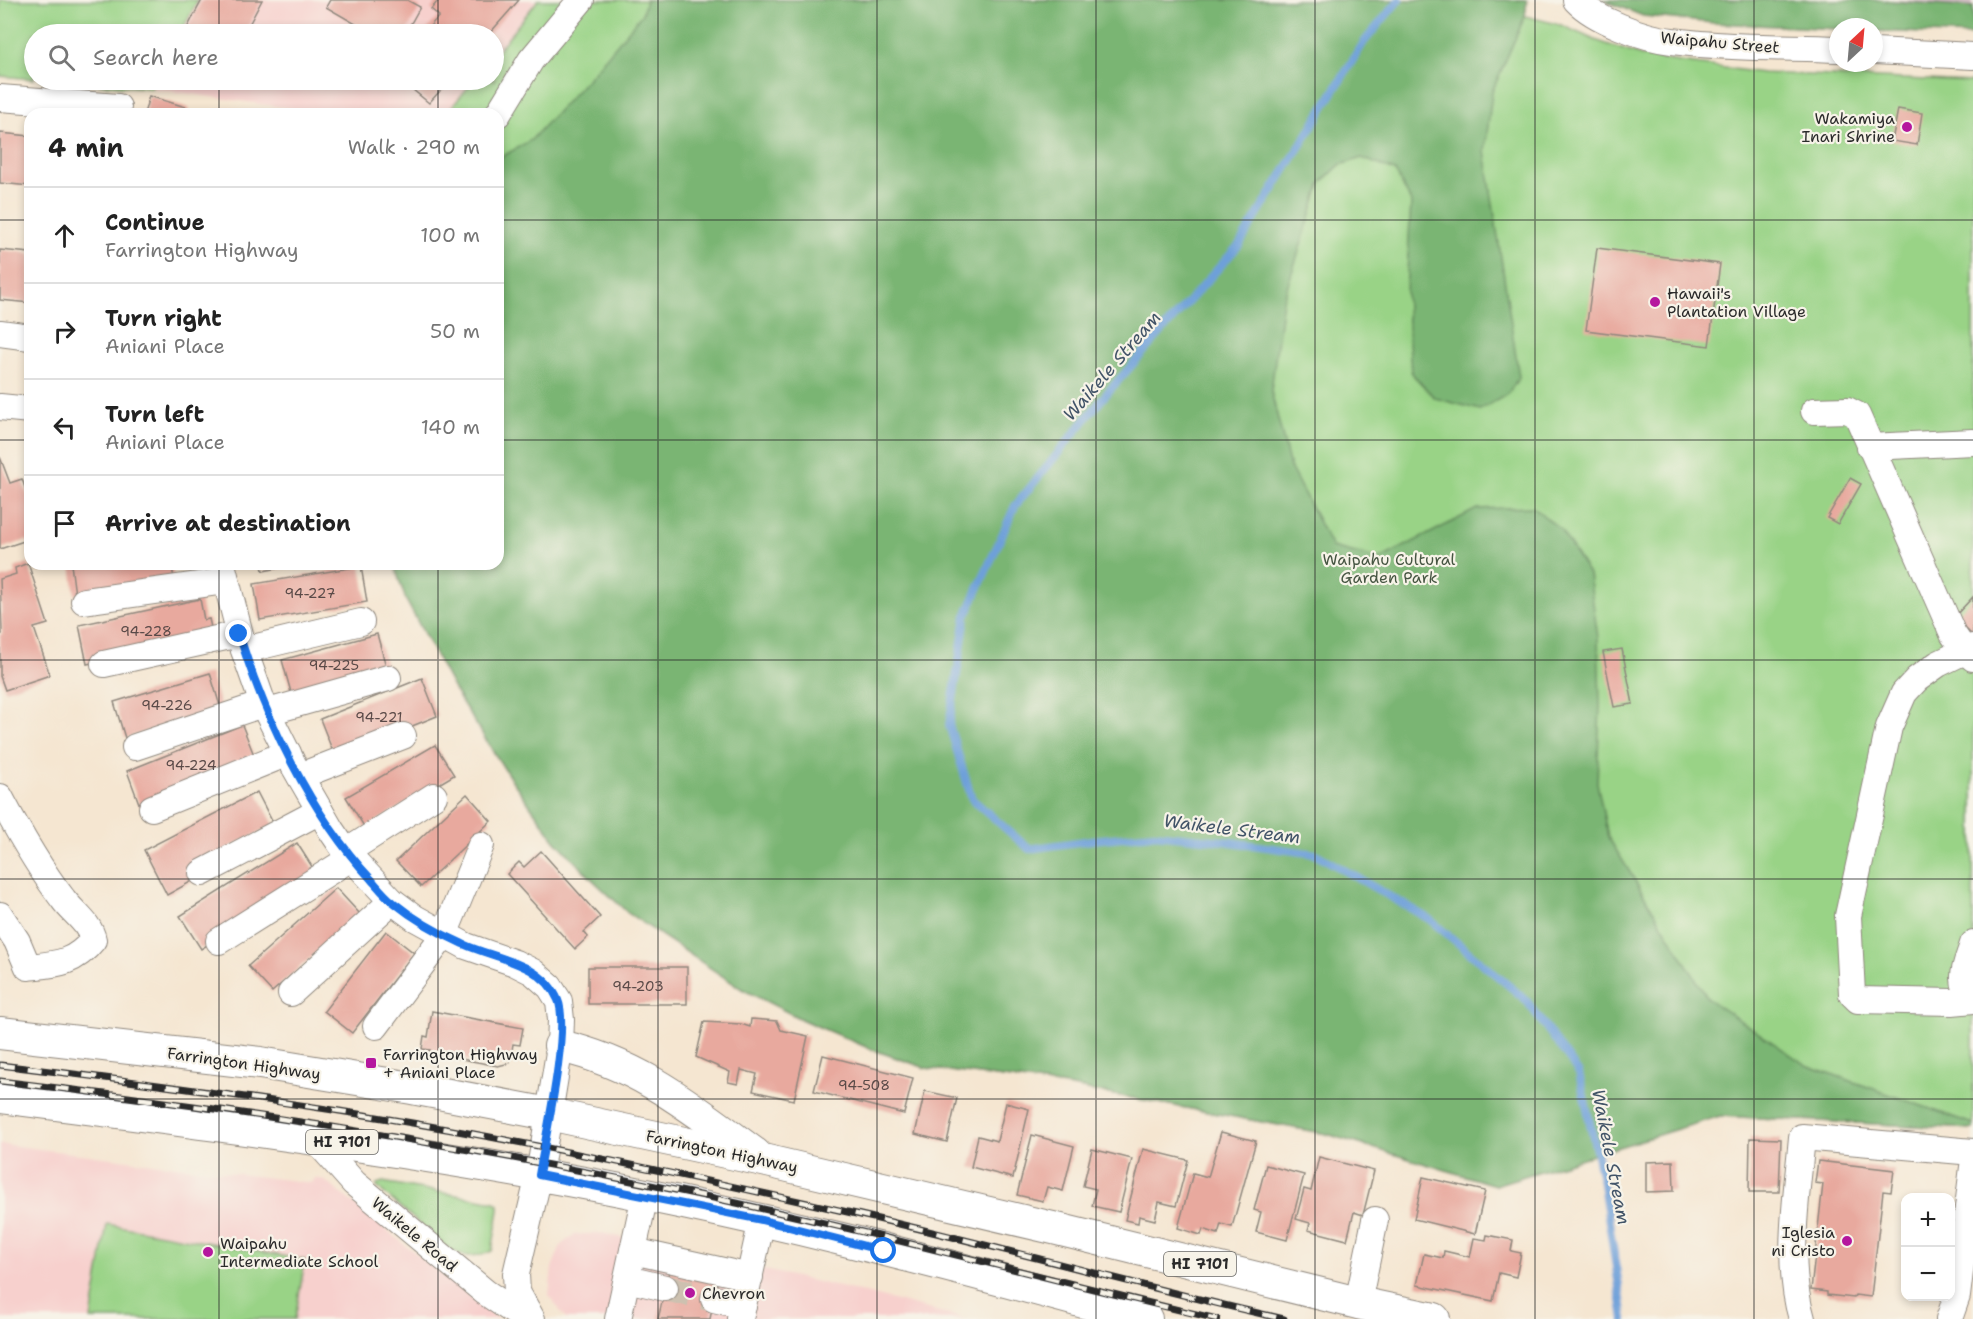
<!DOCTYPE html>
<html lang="en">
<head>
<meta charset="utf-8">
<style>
	:root { --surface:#fff; --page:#f2f2f2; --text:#222; --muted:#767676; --line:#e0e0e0 }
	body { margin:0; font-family:"Shantell Sans",sans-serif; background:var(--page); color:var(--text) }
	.controls { position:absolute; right:18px; bottom:18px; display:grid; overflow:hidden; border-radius:12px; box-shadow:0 3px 9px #0003 }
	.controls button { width:54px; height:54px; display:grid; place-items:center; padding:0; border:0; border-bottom:2px solid var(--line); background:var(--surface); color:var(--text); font:30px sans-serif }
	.compass { position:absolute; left:1829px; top:18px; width:54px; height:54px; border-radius:50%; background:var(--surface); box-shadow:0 3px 9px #0003; rotate:26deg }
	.stop { position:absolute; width:18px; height:18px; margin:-14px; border:4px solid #1a73e8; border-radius:50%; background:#fff }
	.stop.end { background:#1a73e8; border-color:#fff; box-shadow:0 2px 6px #0008 }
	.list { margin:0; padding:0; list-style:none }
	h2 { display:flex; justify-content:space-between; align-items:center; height:78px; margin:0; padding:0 24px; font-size:26px }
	h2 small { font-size:20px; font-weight:400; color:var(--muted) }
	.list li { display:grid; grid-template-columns:39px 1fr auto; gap:18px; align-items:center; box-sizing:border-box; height:96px; padding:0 24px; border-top:2px solid var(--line) }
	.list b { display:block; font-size:22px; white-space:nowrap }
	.list p { margin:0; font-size:20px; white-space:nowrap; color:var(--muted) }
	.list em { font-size:20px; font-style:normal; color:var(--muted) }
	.icon { flex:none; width:33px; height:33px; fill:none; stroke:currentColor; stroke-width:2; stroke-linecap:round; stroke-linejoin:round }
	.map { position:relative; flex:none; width:1973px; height:1319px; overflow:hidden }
	.search { position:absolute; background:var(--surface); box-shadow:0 3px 9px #0003; left:24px; top:24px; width:480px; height:66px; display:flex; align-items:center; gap:15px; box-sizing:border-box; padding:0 21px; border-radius:33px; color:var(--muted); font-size:22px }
	.panel { position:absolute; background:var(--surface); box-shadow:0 3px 9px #0003; left:24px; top:108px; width:480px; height:462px; border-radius:18px }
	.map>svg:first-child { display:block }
	.built { fill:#f7d0cd }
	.industrial { fill:#d2bec3 }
	.green { fill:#99d386; stroke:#627f58; stroke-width:1.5 }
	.forest { fill:#7ab573; stroke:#52704f; stroke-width:1.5 }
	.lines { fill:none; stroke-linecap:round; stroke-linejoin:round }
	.stream { stroke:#6ea0d9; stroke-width:8 }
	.building { fill:#e8a99e }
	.minor-tunnel { stroke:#cdc1b0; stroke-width:26; stroke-dasharray:26 13; stroke-linecap:butt }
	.minor-casing { stroke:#90887e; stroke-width:28 }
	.major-casing { stroke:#90887e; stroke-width:34 }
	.minor { stroke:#fff; stroke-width:26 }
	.major { stroke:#fff; stroke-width:32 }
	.rail-casing { stroke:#2b2b2b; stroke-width:7 }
	.rail { stroke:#f7f3e8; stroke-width:4.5; stroke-dasharray:14; stroke-linecap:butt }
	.route { stroke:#1a73e8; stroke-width:8 }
	.grid { fill:none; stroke:#2b2b2b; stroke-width:1.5; stroke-opacity:0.55 }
	.poi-dot { fill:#b5179e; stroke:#f7f3e8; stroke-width:2 }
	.labels { text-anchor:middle; stroke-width:4.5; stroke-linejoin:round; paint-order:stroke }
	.number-label { font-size:14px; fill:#5a4a48 }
	.shield { fill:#f7f3e8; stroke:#686764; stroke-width:1.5 }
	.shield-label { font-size:15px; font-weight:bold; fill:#2b2b2b }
	.street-label { font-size:16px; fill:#2b2b2b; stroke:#f7f3e8 }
	.poi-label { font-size:16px; fill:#2b2b2b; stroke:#f7f3e8; text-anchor:start }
	.park-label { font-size:16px; fill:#465542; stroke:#f7f3e8 }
	.water-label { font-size:18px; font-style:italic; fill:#425468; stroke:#f7f3e8 }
</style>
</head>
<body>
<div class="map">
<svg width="1973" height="1319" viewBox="0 0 1973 1319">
	<rect width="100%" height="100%" fill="#f7f3e8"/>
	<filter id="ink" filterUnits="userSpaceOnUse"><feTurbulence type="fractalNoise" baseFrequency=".0167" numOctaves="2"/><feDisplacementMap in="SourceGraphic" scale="12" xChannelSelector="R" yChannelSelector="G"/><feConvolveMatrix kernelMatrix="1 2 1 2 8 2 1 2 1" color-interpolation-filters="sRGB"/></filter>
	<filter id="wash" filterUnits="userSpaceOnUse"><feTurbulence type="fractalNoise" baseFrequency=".008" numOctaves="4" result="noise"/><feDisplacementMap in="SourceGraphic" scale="24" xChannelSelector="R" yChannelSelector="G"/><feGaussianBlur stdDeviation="1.35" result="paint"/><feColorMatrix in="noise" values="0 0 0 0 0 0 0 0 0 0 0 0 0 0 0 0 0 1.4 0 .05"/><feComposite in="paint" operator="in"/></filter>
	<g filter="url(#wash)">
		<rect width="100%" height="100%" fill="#f5e6d1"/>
		<g class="built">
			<path d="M198 0H538L494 55V34H180Z"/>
			<path d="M156 80H474L446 114H329L151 88Z"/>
			<path d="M0 1144 312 1183 315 1178 324 1180 498 1319H0Z"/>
			<path d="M602 1233 866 1293 966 1319H566L549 1295 552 1268 561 1245 574 1235Z"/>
		</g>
		<path class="industrial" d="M1877 0H1973V7L1942 6Z"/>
		<g class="green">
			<path d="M0 0H198L180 34H34V79L0 76Z"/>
			<path d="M538 0H1527L1525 16 1561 25 1595 40 1645 57 1687 63 1763 73 1973 82V1129L1720 1116 1495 1185 1327 1134 1067 1086 926 1068 871 1049 803 1020 742 989 628 913 593 880 555 840 509 776 455 691 406 600 394 564H498V114H446L474 80H494V55Z"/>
			<path d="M40 80H156L151 88Z"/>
			<path d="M383 1182 495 1202 499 1205V1210L492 1251 482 1255 467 1256 451 1251 377 1187V1184Z"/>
			<path d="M107 1224 305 1260 295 1319H91Z"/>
		</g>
		<g class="forest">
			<path d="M646 0H1527L1525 16 1492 92 1485 151 1519 377 1508 394 1480 410 1435 398 1411 373 1406 292 1411 202 1395 171 1362 158 1340 165 1321 183 1283 300 1271 391 1290 467 1332 547 1380 559 1477 509 1533 507 1560 529 1589 574 1598 638 1600 705 1597 783 1608 837 1708 999 1806 1065 1973 1124V1129L1720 1116 1495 1185 1327 1134 1067 1086 926 1068 871 1049 803 1020 742 989 628 913 593 880 555 840 509 776 455 691 406 600 394 564H498V159L531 140 594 72 642 14Z"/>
			<path d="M1603 0H1877L1973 7V35L1874 31V27H1838V29L1713 23 1643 16Z"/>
		</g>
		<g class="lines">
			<path class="stream" d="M1399 0 1364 42 1239 245 1107 393 1015 506 966 616 949 725 972 799 1029 849 1092 840 1154 834 1223 841 1316 854 1429 919 1526 1000 1579 1073 1603 1183 1624 1319"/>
		</g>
		<g id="blocks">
			<g class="building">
				<path d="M202 0H262L244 34H184Z"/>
				<path d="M330 0H407L420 7 405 34H373L326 7Z"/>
				<path d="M439 0H519L489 34H423L439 16 431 9Z"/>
				<path d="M401 80H450L429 103Z"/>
				<path d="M149 96 189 108 187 114H144Z"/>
				<path d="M1898 109 1922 113 1917 145 1892 141Z"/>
				<path d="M0 133 30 136V186L0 183Z"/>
				<path d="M1597 248 1720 264 1709 346 1586 330Z"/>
				<path d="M0 250 30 253V303L0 300Z"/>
				<path d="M0 457 10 483 22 479 30 502V542L28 543 27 540 0 549Z"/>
				<path d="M1850 478 1861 484 1838 524 1827 518Z"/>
				<path d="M28 563 48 624 34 628 50 675 5 690 0 676V635L2 634 0 579 16 574 15 568Z"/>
				<path d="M71 564H172L174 582 75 595Z"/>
				<path d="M262 564H295V565L263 571Z"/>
				<path d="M361 566 367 602 260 620 254 584Z"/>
				<path d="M1973 597V636L1954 617Z"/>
				<path d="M200 599 204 620 209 619 213 636 87 664 79 625Z"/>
				<path d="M377 634 387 670 292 696 282 660Z"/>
				<path d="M1622 649 1633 704 1614 707 1603 652Z"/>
				<path d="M210 673 221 709 125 738 114 702Z"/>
				<path d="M422 678 437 716 335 757 320 719Z"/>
				<path d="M242 725 256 760 140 806 127 771Z"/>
				<path d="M435 745 454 775 365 828 346 797Z"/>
				<path d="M257 792 274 825 190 868 196 879 167 895 144 850Z"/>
				<path d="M467 794 491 821 421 887 396 861Z"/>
				<path d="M297 843 318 876 201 949 180 916Z"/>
				<path d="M541 851 600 917 584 932 588 937 575 949 507 874 519 862 524 867Z"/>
				<path d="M336 888 360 914 272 992 248 966Z"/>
				<path d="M386 931 414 953 352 1033 324 1011Z"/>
				<rect x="588" y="967" width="99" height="37"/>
				<path d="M432 1011 523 1028 520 1045 513 1044 510 1063 498 1066 429 1053 430 1050 422 1049 424 1036 428 1037Z"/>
				<path d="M751 1019 777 1021 781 1030 808 1036 794 1100 753 1091 757 1074 741 1070 738 1084 728 1082 730 1072 696 1057 704 1022 741 1024 750 1027Z"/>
				<path d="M823 1055 913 1078 904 1114 814 1091Z"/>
				<path d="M925 1091 957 1098 947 1142 915 1134Z"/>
				<path d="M1006 1103 1029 1109 1013 1178 971 1167 978 1136 997 1141Z"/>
				<path d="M1221 1132 1256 1141 1232 1227 1221 1224 1218 1234 1203 1229 1201 1235 1178 1228 1193 1173 1208 1177Z"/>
				<path d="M1032 1135 1074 1146 1063 1191 1047 1187 1043 1201 1017 1195Z"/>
				<path d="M1750 1138 1781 1139 1779 1192H1749Z"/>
				<path d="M1092 1149 1132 1159 1119 1212 1092 1206 1096 1189 1083 1186Z"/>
				<path d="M1143 1149 1188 1160 1176 1206 1159 1202 1155 1220 1139 1216 1138 1223 1125 1220Z"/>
				<path d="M1319 1157 1374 1171 1363 1215 1354 1212 1347 1240 1308 1230 1310 1223 1296 1219 1304 1189 1311 1191Z"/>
				<path d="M1673 1161 1674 1191 1646 1192V1162Z"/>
				<path d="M1818 1161 1894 1170 1891 1192 1883 1191 1871 1297 1855 1295 1854 1298 1827 1295V1292L1811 1290 1823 1184 1815 1183Z"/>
				<path d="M1266 1165 1304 1175 1287 1240 1256 1232 1261 1212 1254 1210Z"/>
				<path d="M1423 1177 1485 1191 1475 1234 1414 1219Z"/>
				<path d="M1487 1235 1513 1240 1511 1251 1521 1253 1516 1277 1499 1273 1493 1301 1417 1285 1424 1254 1443 1258 1444 1251 1470 1257 1474 1238 1486 1240Z"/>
				<path d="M671 1263 719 1274 710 1319H658Z"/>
			</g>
		</g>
	</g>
	<g filter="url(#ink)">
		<use href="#blocks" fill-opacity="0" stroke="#90887e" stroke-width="1.5"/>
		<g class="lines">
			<path class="minor-tunnel" d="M665 1288 714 1299"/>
			<g class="minor-casing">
				<g id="minor">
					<path d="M1576 0C1595 20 1644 38 1672 41 1727 48 1783 47 1838 49"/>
					<path d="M1874 51 1973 56"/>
					<path d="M0 98 118 107"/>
					<path d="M498 114 531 60 581 0"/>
					<path d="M0 333 30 337"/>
					<path d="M0 407 30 410"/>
					<path d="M1814 411 1847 410 1857 415 1953 634 1964 650 1973 658"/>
					<path d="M1870 447 1973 442"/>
					<path d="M222 564 244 650 263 704 294 766 331 830 346 852 392 901 415 918 466 946 515 963 533 972 550 987 559 1001 561 1020 560 1046 539 1175 516 1274 517 1292 532 1319"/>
					<path d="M84 601 226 581"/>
					<path d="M1973 647 1938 664 1917 679 1904 693 1889 727 1848 916 1852 994 1858 1000 1952 1002 1973 1000"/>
					<path d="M244 650 361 622"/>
					<path d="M104 664 239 634"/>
					<path d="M268 712 388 678"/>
					<path d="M135 747 263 704"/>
					<path d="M300 776 403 736"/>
					<path d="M0 797C19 833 39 868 63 899 73 913 90 923 93 940 74 964 56 964 28 967L17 941 0 915"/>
					<path d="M152 808 288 753"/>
					<path d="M346 852 434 796"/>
					<path d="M202 873 320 811"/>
					<path d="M219 941 351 858"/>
					<path d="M1973 944C1967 964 1956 981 1973 998"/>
					<path d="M291 993 392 901"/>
					<path d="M376 1026 444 935 481 845"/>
					<path d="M314 1138 354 1183 485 1292 525 1319"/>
					<path d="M633 1251 750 1277"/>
					<path d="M627 1279 665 1288"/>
					<path d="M714 1299 743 1306"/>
					<path d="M1358 1303 1375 1220"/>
					<path d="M618 1319 645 1195"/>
					<path d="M740 1319 762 1220"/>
					<path d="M1802 1319C1785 1262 1797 1195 1802 1137L1973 1152"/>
					<path d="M1949 1319 1957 1296 1973 1167"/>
				</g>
			</g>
			<g class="major-casing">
				<g id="major">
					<path d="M0 1033 260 1063 412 1088 549 1114 763 1160 1053 1228 1358 1303 1434 1319"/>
					<path d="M560 1046C639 1064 691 1107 755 1154"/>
					<path d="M0 1097C181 1120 361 1143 540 1175 745 1211 946 1264 1146 1319"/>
				</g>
			</g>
			<use href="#minor" class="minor"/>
			<use href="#major" class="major"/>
			<g class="rail-casing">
				<g id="rail">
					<path d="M0 1065C102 1077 205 1091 307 1106 487 1133 666 1171 843 1211 991 1244 1137 1286 1284 1319"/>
					<path d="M0 1081C231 1108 462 1145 690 1193 867 1230 1041 1278 1217 1319"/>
				</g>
			</g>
			<use href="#rail" class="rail"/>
		</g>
	</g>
	<g class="lines" filter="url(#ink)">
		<path class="route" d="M239 634C265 718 311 815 371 879 378 887 385 896 393 902 414 919 438 933 463 944 495 959 542 962 558 1000 570 1027 545 1140 539 1175L762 1220 884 1251"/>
	</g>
	<path class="grid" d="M219 0V34M438 0V34M658 0V1319M877 0V1319M1096 0V1319M1315 0V1319M1535 0V1319M1754 0V1319M219 80V114M438 80V114M0 220H30M498 220H1973M0 440H30M498 440H1973M219 564V1319M438 564V1319M0 660H1973M0 879H1973M0 1099H1973"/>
	<g class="poi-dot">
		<circle cx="1907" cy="127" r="6"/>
		<circle cx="1655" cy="302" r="6"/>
		<rect x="365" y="1057" width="12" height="12" rx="3"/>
		<circle cx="1847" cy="1241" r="6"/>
		<circle cx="208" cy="1252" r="6"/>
		<circle cx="690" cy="1293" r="6"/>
	</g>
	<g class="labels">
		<g class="number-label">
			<text x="310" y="598">94-227</text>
			<text x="146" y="636">94-228</text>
			<text x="334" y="670">94-225</text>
			<text x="167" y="710">94-226</text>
			<text x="379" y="722">94-221</text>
			<text x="191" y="770">94-224</text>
			<text x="638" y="991">94-203</text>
			<text x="864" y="1090">94-508</text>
		</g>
		<g class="shield">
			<rect x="306" y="1130" width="72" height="24" rx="4.5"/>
			<rect x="1164" y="1252" width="72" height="24" rx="4.5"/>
		</g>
		<g class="shield-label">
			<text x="342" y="1147">HI 7101</text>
			<text x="1200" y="1269">HI 7101</text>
		</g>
		<g class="street-label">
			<text transform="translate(1720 42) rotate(5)" y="6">Waipahu Street</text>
			<text transform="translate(244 1063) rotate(8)" y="6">Farrington Highway</text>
			<text transform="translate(722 1151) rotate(12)" y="6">Farrington Highway</text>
			<text transform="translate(415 1234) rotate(40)" y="6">Waikele Road</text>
		</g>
		<g class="poi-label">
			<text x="1895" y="124" text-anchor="end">Wakamiya<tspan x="1895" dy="18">Inari Shrine</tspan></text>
			<text x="1667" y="299">Hawaii's<tspan x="1667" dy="18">Plantation Village</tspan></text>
			<text x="383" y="1060">Farrington Highway<tspan x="383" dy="18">+ Aniani Place</tspan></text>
			<text x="1835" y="1238" text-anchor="end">Iglesia<tspan x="1835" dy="18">ni Cristo</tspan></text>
			<text x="220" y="1249">Waipahu<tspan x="220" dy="18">Intermediate School</tspan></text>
			<text x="702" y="1299">Chevron</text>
		</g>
		<g class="park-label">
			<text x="1389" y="565">Waipahu Cultural<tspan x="1389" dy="18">Garden Park</tspan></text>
		</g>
		<g class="water-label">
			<text transform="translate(1112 366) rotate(-49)" y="6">Waikele Stream</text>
			<text transform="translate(1232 829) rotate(7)" y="6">Waikele Stream</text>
			<text transform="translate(1611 1157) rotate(79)" y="6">Waikele Stream</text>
		</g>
	</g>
</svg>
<div class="controls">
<button>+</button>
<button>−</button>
</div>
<svg class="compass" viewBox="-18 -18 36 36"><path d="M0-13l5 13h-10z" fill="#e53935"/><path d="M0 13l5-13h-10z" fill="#767676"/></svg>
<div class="stop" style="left:884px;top:1251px"></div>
<div class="stop end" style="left:239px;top:634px"></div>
<div class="search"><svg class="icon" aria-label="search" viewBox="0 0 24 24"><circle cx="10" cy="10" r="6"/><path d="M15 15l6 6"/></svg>Search here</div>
<section class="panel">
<h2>4 min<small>Walk · 290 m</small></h2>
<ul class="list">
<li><svg class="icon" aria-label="ahead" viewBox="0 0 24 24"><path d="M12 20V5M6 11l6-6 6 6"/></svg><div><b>Continue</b><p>Farrington Highway</p></div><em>100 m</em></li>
<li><svg class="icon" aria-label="right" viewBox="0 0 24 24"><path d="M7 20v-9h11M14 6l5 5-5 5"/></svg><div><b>Turn right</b><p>Aniani Place</p></div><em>50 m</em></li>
<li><svg class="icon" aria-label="left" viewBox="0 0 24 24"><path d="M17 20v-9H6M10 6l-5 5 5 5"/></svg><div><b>Turn left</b><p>Aniani Place</p></div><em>140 m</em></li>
<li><svg class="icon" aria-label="arrive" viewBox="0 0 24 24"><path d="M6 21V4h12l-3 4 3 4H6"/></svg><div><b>Arrive at destination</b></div></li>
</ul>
</section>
</div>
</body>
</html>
